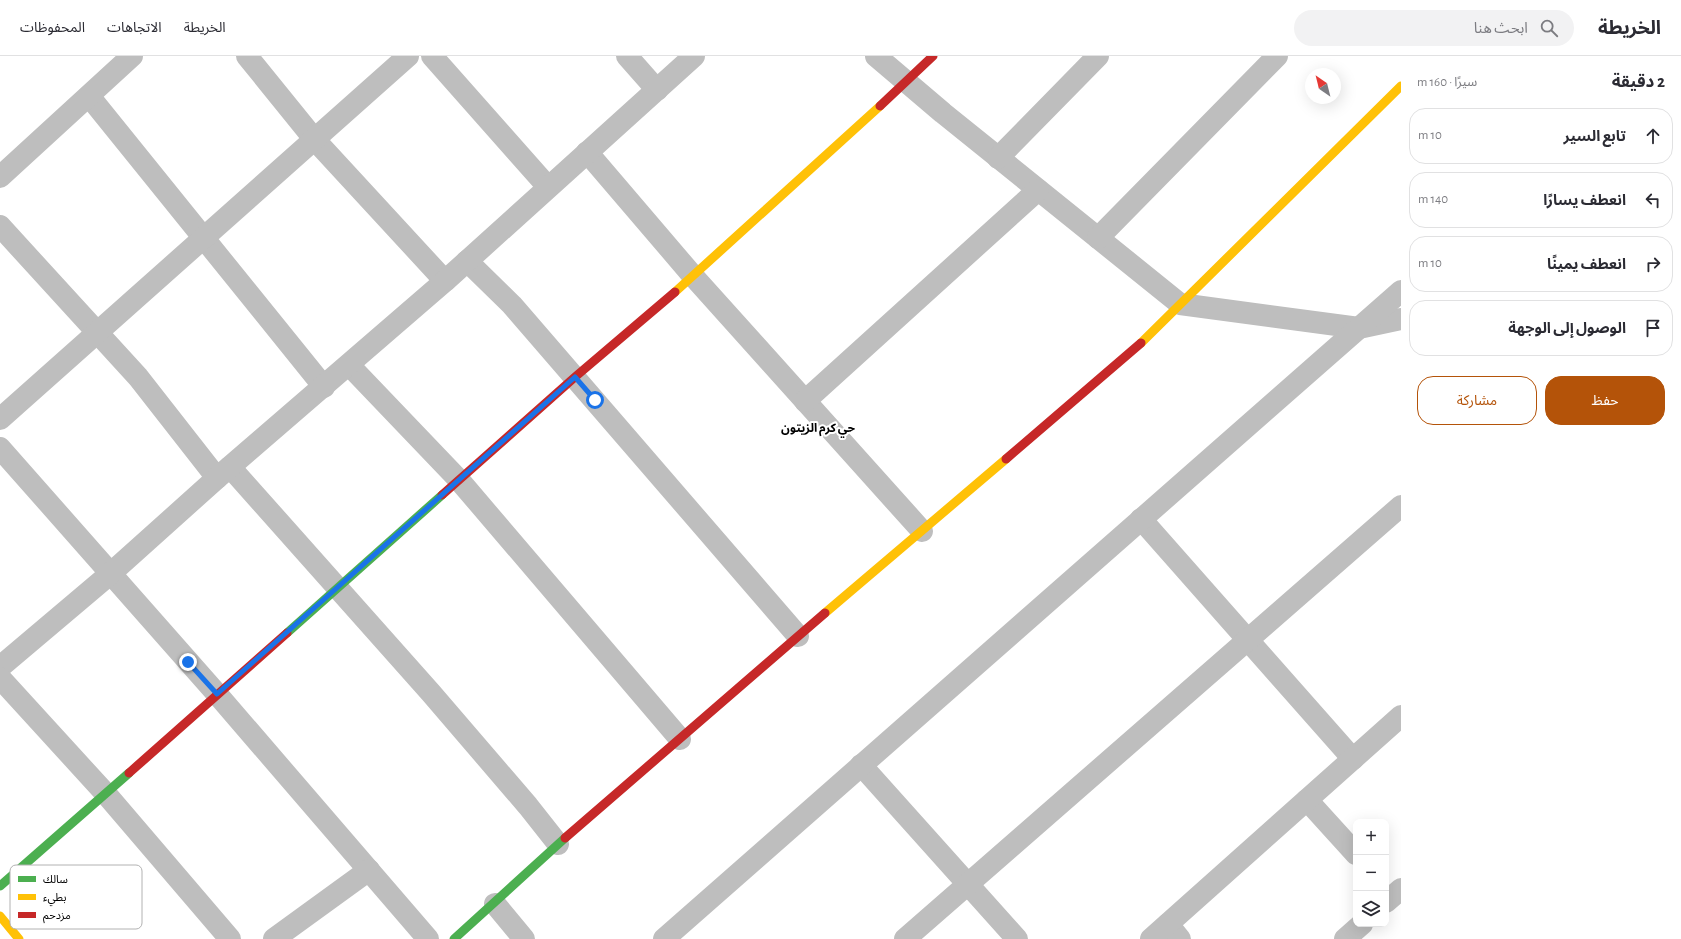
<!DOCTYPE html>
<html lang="ar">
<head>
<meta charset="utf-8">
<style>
	:root { --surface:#fff; --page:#f2f2f3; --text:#2b2b33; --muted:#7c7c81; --line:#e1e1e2; --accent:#b45309 }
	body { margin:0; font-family:"Alegreya Sans","Noto Sans Arabic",sans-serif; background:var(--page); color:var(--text); direction:rtl }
	.controls { position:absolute; right:12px; bottom:12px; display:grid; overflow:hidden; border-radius:8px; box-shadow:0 4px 16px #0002 }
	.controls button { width:36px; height:36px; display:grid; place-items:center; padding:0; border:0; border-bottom:1px solid var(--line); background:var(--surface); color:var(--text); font:20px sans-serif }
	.compass { position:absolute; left:1305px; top:12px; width:36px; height:36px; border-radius:50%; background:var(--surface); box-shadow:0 4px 16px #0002; rotate:325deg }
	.stop { position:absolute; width:12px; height:12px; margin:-9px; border:3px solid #1a73e8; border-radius:50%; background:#fff }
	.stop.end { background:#1a73e8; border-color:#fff; box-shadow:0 1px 4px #0008 }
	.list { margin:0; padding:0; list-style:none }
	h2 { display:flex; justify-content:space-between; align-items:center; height:52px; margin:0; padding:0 16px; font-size:17px }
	h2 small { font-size:13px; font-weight:400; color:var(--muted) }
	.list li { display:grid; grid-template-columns:26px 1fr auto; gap:12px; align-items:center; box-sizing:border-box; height:56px; margin:0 8px 8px; padding:0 8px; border:1px solid var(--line); border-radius:16px }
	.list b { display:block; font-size:15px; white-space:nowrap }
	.list em { font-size:13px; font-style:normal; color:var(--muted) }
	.actions { display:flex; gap:8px; padding:12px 16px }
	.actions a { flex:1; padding:9px 0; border:1px solid var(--accent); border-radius:16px; text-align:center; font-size:14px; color:var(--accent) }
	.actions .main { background:var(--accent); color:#fff }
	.icon { flex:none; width:22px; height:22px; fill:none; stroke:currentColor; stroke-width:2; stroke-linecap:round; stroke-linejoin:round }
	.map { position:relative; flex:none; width:1401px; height:883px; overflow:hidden; direction:ltr }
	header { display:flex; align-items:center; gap:24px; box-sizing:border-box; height:56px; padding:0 20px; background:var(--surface); border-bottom:1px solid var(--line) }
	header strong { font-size:19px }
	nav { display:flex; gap:22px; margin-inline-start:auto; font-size:14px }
	.search { width:280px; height:36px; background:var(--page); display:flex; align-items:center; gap:10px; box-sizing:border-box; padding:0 14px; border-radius:22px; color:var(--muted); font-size:15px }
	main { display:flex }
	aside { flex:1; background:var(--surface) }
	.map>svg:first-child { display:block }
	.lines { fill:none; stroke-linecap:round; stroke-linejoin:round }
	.street { stroke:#bebebe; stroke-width:22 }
	.fast { stroke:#4caf50; stroke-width:9 }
	.slow { stroke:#ffc107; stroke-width:9 }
	.jam { stroke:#c62828; stroke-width:9 }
	.route { stroke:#1a73e8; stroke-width:5 }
	.labels { text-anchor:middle; stroke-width:4; stroke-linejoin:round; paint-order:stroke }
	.neighbourhood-label { font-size:12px; font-weight:bold; fill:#000; stroke:#fff }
	.key { fill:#fff; stroke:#b2b2b2; stroke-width:1 }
	.key-label { font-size:11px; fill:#000 }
</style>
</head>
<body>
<header>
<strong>الخريطة</strong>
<div class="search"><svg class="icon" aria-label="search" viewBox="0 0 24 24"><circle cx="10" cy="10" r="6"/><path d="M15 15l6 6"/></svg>ابحث هنا</div>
<nav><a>الخريطة</a><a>الاتجاهات</a><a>المحفوظات</a></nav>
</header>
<main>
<aside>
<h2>2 دقيقة<small>سيرًا · 160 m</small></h2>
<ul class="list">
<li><svg class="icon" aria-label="ahead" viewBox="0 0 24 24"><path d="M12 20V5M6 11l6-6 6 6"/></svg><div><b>تابع السير</b></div><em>10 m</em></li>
<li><svg class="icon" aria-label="left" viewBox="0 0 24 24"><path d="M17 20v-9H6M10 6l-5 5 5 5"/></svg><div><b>انعطف يسارًا</b></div><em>140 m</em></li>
<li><svg class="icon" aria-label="right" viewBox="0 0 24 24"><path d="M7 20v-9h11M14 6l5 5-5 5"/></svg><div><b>انعطف يمينًا</b></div><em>10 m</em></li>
<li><svg class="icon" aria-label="arrive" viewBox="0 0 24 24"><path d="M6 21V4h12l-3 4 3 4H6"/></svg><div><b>الوصول إلى الوجهة</b></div></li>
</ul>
<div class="actions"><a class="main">حفظ</a><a>مشاركة</a></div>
</aside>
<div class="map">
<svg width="1401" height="883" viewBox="0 0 1401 883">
	<rect width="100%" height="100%" fill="#fff"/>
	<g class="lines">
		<g class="street">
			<path d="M247 0 315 84 445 225"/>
			<path d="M432 0 548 131"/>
			<path d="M627 0 657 34"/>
			<path d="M876 0 943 57 1180 248 1359 272 1401 263"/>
			<path d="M89 40 324 331"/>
			<path d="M587 96 693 220 922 475"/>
			<path d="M998 102 1098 0"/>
			<path d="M0 121 132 0"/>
			<path d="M0 170 138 321 217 422"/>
			<path d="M1098 182 1277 0"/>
			<path d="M467 205 512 249 798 580"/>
			<path d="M349 309 459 424 680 683"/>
			<path d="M805 345 1038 134"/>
			<path d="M0 363 408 0"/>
			<path d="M0 392 217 638 428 883"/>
			<path d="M230 411 431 637 528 750 558 788"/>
			<path d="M1141 463 1353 703"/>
			<path d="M0 611 110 518 217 422 445 225 694 0"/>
			<path d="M0 622 106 738 230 883"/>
			<path d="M861 709 1017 883"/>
			<path d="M1307 744 1356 798"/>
			<path d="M1386 846 1401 833"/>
			<path d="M495 848 524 883"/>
			<path d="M1168 868 1180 883"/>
			<path d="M274 883 369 814"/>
			<path d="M664 883 1401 235"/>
			<path d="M905 883 1401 450"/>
			<path d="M1151 883 1401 660"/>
			<path d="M1345 883 1362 868"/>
		</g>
		<g class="fast">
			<path d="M287 577 442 439"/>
			<path d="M0 830 129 717"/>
			<path d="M454 883 565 782"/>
		</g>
		<g class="slow">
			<path d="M675 236 880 50"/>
			<path d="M1141 287 1401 30"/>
			<path d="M825 557 1006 403"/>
			<path d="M0 860 19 883"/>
		</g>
		<g class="jam">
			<path d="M880 50 933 0"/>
			<path d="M1006 403 1141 287"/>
			<path d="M442 439 575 321 675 236"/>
			<path d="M129 717 287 577"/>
			<path d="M565 782 825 557"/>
		</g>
	</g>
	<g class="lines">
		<path class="route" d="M188 606 217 638 575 321 595 344"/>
	</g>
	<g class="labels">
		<g class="neighbourhood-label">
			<text x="818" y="376">حي كرم الزيتون</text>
		</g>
	</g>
	<rect x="10" y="809" width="132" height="64" rx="6" class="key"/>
	<rect x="18" y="820" width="18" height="6" fill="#4caf50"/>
	<rect x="18" y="838" width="18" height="6" fill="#ffc107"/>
	<rect x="18" y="856" width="18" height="6" fill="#c62828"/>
	<g class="key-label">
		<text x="43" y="827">سالك</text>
		<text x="43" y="845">بطيء</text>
		<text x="43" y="863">مزدحم</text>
	</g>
</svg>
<div class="controls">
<button>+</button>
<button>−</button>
<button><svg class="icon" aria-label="layers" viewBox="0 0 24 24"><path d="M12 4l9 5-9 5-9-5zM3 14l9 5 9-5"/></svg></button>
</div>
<svg class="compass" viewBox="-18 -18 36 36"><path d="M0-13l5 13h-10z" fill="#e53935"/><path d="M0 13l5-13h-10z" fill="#7c7c81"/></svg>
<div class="stop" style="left:595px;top:344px"></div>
<div class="stop end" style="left:188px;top:606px"></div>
</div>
</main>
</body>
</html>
